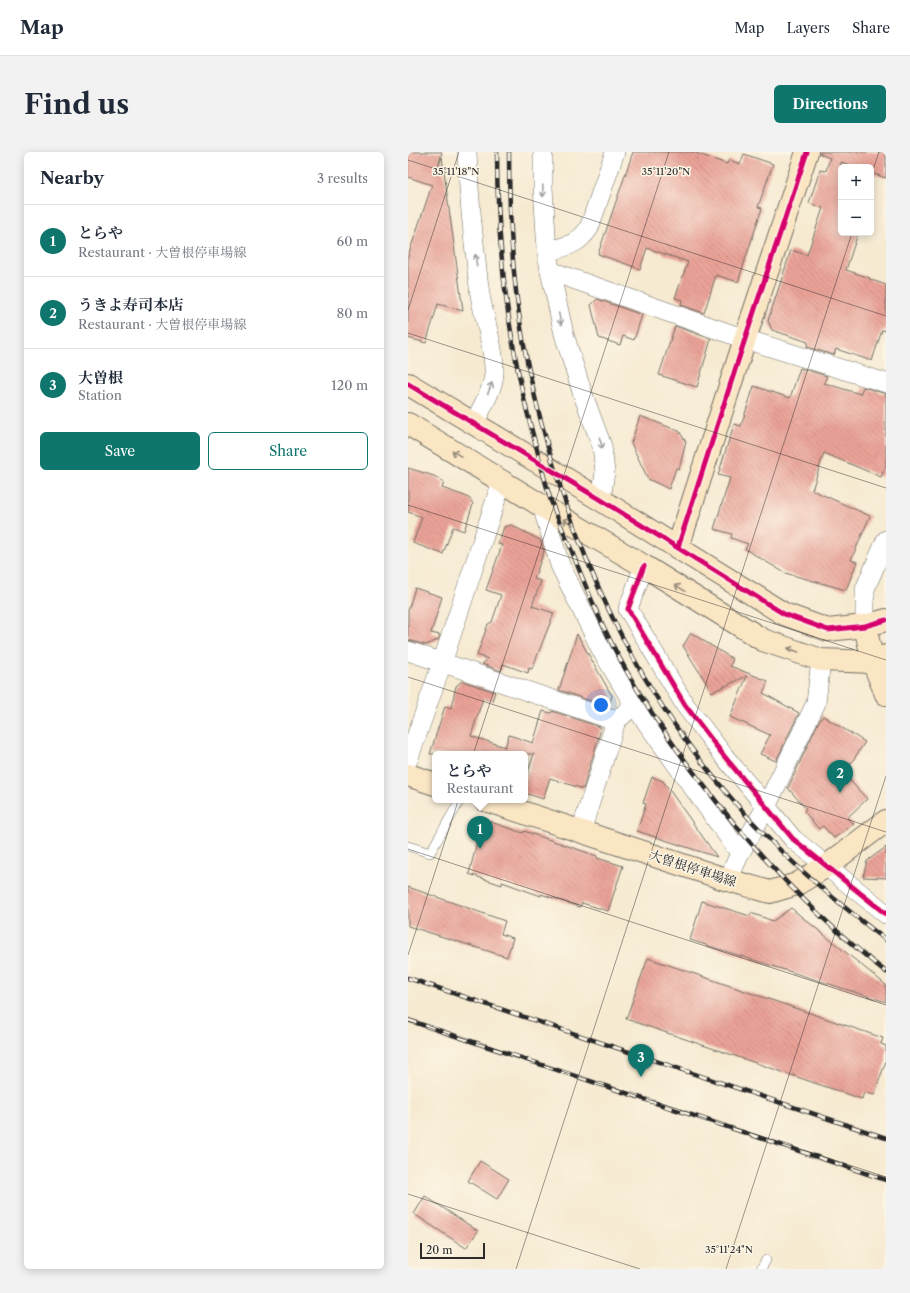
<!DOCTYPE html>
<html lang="en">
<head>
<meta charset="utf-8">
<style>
	:root { --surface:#fff; --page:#f2f2f3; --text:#1f2937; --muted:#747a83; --line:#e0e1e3; --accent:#0f766e }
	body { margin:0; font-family:"Libre Caslon Text","Noto Serif JP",serif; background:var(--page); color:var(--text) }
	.controls { position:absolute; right:12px; top:12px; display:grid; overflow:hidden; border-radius:6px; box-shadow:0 2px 10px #0003 }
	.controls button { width:36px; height:36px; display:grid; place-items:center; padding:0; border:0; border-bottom:1px solid var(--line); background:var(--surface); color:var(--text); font:20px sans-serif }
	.scale { position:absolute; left:12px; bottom:10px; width:65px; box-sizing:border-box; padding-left:4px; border:2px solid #2b2b2b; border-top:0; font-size:11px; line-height:14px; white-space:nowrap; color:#2b2b2b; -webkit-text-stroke:3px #fcf5e5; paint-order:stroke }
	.you { position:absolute; left:193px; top:553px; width:14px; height:14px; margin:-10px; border:3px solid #fff; border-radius:50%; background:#1a73e8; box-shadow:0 0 0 6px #1a73e833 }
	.badge { display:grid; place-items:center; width:26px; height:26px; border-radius:50%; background:var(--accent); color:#fff; font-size:13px; font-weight:700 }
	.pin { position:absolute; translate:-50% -33px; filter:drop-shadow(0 1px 2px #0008) }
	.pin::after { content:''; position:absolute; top:21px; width:14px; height:12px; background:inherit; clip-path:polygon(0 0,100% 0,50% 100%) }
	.popup { position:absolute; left:24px; top:599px; width:96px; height:52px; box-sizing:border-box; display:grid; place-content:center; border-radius:6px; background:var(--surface); filter:drop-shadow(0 1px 3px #0005); font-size:13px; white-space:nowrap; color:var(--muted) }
	.popup b { font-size:15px; color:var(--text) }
	.popup::after { content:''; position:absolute; left:50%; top:100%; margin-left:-8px; border:8px solid transparent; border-top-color:var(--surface) }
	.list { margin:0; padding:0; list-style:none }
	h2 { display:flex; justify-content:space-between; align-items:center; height:52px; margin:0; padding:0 16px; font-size:17px }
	h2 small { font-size:13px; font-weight:400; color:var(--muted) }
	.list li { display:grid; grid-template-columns:26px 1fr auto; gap:12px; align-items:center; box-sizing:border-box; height:72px; padding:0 16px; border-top:1px solid var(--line) }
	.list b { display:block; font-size:15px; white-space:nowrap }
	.list p { margin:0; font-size:13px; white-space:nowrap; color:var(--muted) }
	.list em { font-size:13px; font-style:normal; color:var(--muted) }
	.actions { display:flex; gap:8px; padding:12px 16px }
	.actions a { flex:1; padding:9px 0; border:1px solid var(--accent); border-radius:6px; text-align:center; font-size:14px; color:var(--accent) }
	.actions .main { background:var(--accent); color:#fff }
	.map { position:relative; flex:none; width:478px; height:1117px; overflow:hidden; border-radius:6px }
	header { display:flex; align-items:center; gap:24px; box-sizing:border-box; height:56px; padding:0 20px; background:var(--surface); border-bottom:1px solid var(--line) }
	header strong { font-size:19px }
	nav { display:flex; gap:22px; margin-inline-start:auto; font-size:14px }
	.intro { display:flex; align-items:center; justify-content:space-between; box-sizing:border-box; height:96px; padding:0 24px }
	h1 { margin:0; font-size:28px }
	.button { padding:10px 18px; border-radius:6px; background:var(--accent); color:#fff; font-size:14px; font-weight:700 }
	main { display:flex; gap:24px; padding:0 24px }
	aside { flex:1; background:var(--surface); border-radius:6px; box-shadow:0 2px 10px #0003 }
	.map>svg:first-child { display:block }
	.building { fill:url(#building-back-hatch) }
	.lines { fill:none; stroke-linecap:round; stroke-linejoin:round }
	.lane-casing { stroke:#726e65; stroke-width:10 }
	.street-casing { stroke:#726e65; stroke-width:20 }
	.secondary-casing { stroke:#726e65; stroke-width:24 }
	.lane { stroke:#fff; stroke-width:9 }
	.street { stroke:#fff; stroke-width:19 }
	.secondary { stroke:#fbe6c4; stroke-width:22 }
	.rail-casing { stroke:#2b2b2b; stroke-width:4.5 }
	.rail { stroke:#fcf5e5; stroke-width:3; stroke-dasharray:9; stroke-linecap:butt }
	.cycleway-casing { stroke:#fcf5e5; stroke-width:8 }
	.cycleway { stroke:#d6006c; stroke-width:5 }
	.oneway { stroke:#a0a0a0 }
	.oneway2 { stroke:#938878 }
	.ticks { fill:none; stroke:#2b2b2b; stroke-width:1; stroke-opacity:0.45 }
	.labels { text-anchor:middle; stroke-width:3; stroke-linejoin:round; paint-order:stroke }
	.street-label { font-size:13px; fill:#2b2b2b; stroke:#fcf5e5 }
	.ticks-label { font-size:10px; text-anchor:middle; fill:#2b2b2b; stroke:#fcf5e5; stroke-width:3; stroke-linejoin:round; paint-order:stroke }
</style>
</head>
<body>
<header>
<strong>Map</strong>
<nav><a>Map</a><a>Layers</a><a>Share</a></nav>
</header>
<div class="intro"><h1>Find us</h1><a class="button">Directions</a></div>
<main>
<aside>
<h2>Nearby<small>3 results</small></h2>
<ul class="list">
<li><span class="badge">1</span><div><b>とらや</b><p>Restaurant · 大曽根停車場線</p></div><em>60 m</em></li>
<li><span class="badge">2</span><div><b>うきよ寿司本店</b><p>Restaurant · 大曽根停車場線</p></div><em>80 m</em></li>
<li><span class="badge">3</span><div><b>大曽根</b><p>Station</p></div><em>120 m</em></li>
</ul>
<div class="actions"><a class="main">Save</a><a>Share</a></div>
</aside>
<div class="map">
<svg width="478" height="1117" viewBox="0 0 478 1117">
	<defs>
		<pattern id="building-back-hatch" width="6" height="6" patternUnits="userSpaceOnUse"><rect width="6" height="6" fill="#eba398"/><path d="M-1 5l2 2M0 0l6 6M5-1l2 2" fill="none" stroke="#bf857c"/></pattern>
	</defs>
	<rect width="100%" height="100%" fill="#fcf5e5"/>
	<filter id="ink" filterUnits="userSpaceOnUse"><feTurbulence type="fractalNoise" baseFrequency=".025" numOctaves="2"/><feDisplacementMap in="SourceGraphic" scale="8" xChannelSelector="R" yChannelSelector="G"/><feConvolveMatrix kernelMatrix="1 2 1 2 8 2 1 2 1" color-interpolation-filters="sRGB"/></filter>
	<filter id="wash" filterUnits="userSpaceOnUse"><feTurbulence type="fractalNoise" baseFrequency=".012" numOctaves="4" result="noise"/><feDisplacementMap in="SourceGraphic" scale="16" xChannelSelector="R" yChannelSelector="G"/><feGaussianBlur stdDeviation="0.9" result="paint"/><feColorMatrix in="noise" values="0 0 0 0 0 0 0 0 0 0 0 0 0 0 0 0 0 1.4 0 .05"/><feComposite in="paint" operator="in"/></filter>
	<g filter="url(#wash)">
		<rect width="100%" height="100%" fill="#f6ead1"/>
		<g id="blocks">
			<g class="building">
				<path d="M0 0H34L30 15 34 5 55 159 30 152 18 191 0 186V104L24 33 0 25Z"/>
				<path d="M225 0H285L319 12 321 8 332 12 336 2 365 12 350 55 354 56 330 130 308 123 296 161 273 153 274 148 267 146 280 110 239 96 232 117 190 102Z"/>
				<path d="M412 0H478V26L463 21V15H447L433 10V81H450L438 118 462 126 461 127 478 133V179L474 178 464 209 428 197 426 203 399 195 400 190 364 178 360 169 383 98 399 103 415 56 401 51 412 18 418 19 422 6 412 2Z"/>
				<path d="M189 147 234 163 226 188 215 184 212 193 191 186 183 153Z"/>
				<path d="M267 174 303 187 289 235 251 223Z"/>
				<path d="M392 216 419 224 416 231 452 242 455 235 478 242V313L473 325 416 301 404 338 462 364 443 408 449 410 438 438 377 421 337 397 340 392 323 386 324 382 306 377 322 326 310 323 326 272 333 274 346 234 382 246Z"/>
				<path d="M232 264 271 279 278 290 271 317 268 316 261 337 240 327 223 291Z"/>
				<path d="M0 316 26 324 36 330 34 336 57 344 62 347 65 352 56 379 45 375 35 402 5 391 14 365 0 360Z"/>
				<path d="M103 373 132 388 136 399 126 427 133 429 124 454 146 461 124 517 121 516 120 521 95 512 93 519 74 512 80 507 69 503 80 472 84 470 93 443 78 438 94 393 90 392 96 375Z"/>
				<path d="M7 436 34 445 23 481 32 483 30 488 18 493 0 488V459Z"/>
				<path d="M283 481 325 507 322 514 360 529 355 541 391 561 368 609 352 602 362 583 322 565 339 524 304 540 275 494Z"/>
				<path d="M169 482 204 544 200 555 151 538Z"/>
				<path d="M54 529 87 540 84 549 75 546 63 584 97 595 101 583 125 591 135 559 143 561 144 559 192 575 193 577 175 637 142 626 135 647 117 641V629L126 602H22L37 554 43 556 48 534Z"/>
				<path d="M415 564 457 590 436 622 459 647 439 666 446 672 426 686 415 674 411 677 396 659 398 657 380 636 410 571Z"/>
				<path d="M244 625 255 629 309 705 229 679 238 652 235 651Z"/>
				<path d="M80 669 115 681 116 679 189 704V706L215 714 200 759 174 751 172 755 133 742V744L94 730V733L61 722 69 690 72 691Z"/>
				<path d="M478 695V726L455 725 459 709Z"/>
				<path d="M0 735 97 769 93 782 105 786 99 805 0 774Z"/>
				<path d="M294 749 342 764 343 761 365 769 383 756 478 833V850L282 788Z"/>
				<path d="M240 806 475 886 473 892 478 894V909L466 943 456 940 454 947 218 867Z"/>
				<path d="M72 1009 101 1027 89 1047 60 1029Z"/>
				<path d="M17 1044 70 1079 58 1096 6 1062Z"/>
			</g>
		</g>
	</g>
	<g filter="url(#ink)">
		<use href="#blocks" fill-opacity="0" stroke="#726e65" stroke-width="1"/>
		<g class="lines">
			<g class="lane-casing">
				<g id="lane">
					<path d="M0 694 22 701 52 648"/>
					<path d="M353 1117 358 1108"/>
				</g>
			</g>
			<g class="street-casing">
				<g id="street">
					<path d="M59 0C61 48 66 95 72 143 76 166 87 198 86 221 85 239 73 256 66 272"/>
					<path d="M135 0V35L139 99 142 119 156 182 174 240 194 294 197 320 193 348"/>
					<path d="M139 99C157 95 170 93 181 76L207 0"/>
					<path d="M142 119 337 187 478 231"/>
					<path d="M134 354 152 413 194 499 226 553 332 701"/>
					<path d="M236 414 220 457 277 553 316 604 385 687 478 762"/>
					<path d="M457 474V437L478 388"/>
					<path d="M0 499 208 569 226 553"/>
					<path d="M0 608 34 511 94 329"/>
					<path d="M173 679 208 569"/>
					<path d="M320 728 332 701 358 655 408 551 413 508"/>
				</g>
			</g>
			<g class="secondary-casing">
				<g id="secondary">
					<path d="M0 232 193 348 376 462 420 478 457 474 478 468"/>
					<path d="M0 272 134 354 236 414 355 488 413 508 465 510 478 504"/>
					<path d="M270 395 337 187 399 0"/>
					<path d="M457 474 465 510 478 542"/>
					<path d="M0 623 27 632"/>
					<path d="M77 648 320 728 362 740 389 732 420 713 478 669"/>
				</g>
			</g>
			<use href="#lane" class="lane"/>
			<use href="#street" class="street"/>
			<use href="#secondary" class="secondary"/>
			<g class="rail-casing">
				<g id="rail">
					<path d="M89 0C89 100 101 198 128 294 133 312 137 331 143 349 149 365 156 381 163 397 175 428 187 458 202 488 228 540 261 589 297 635 350 704 409 766 478 820"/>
					<path d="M101 0C101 52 103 104 110 155 117 209 130 262 146 315 185 441 237 546 323 646 369 700 422 745 478 788"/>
					<path d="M0 826 478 986"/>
					<path d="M0 868 478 1028"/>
				</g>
			</g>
			<use href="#rail" class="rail"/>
			<g class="cycleway-casing">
				<g id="cycleway">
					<path d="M0 232 193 348 376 462 420 478 457 474 478 468"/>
					<path d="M270 395 337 187 399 0"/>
					<path d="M236 414 220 457 277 553 316 604 385 687 478 762"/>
				</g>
			</g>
			<use href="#cycleway" class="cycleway"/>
		</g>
		<defs><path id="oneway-shaft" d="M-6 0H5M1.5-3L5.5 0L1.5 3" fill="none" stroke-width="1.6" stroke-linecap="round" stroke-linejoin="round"/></defs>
		<g class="oneway">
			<use href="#oneway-shaft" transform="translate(135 39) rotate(88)"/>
			<use href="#oneway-shaft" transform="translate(68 108) rotate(-97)"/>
			<use href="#oneway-shaft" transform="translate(152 167) rotate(77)"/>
			<use href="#oneway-shaft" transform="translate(82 236) rotate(-69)"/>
			<use href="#oneway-shaft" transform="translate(193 291) rotate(73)"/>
		</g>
		<g class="oneway2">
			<use href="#oneway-shaft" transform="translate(49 302) rotate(-149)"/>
			<use href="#oneway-shaft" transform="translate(160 370) rotate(-150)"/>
			<use href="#oneway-shaft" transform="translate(272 436) rotate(-148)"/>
			<use href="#oneway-shaft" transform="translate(385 498) rotate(-161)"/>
		</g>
	</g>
	<path class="ticks" d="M0 8 478 164M463 24 471 0M0 158 51 0M0 181 478 336M0 353 478 508M0 525 478 680M0 697 478 853M0 803 261 0M0 869 478 1025M0 1042 232 1117M108 1117 444 81M318 1117 478 624"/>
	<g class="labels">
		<g class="street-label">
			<text transform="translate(285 716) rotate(18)" y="5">大曽根停車場線</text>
		</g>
	</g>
	<g class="ticks-label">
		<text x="48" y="23">35°11'18"N</text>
		<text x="258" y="23">35°11'20"N</text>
		<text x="321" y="1101">35°11'24"N</text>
	</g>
</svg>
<div class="controls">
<button>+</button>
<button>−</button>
</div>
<div class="scale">20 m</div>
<div class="you"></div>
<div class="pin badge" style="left:72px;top:697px">1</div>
<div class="popup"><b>とらや</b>Restaurant</div>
<div class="pin badge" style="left:432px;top:641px">2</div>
<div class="pin badge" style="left:233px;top:925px">3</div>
</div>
</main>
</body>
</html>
